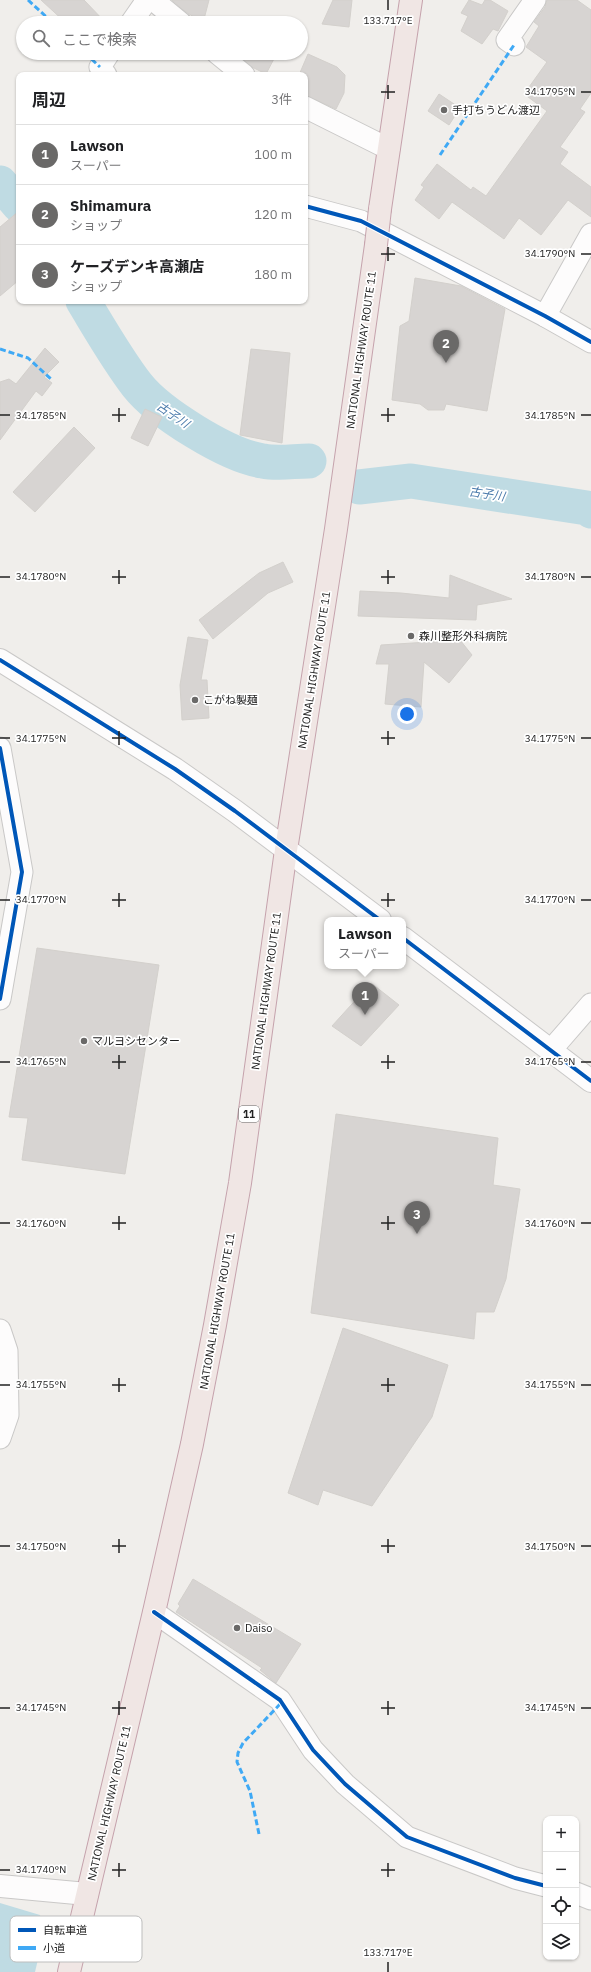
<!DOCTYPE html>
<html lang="ja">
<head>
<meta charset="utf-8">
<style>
	:root { --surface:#fff; --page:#f2f2f2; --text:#202124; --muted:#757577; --line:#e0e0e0; --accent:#6a6968 }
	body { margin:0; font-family:"IBM Plex Sans","Noto Sans JP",sans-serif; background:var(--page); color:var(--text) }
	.controls { position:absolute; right:12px; bottom:12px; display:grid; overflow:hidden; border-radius:8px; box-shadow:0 1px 3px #0004 }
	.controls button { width:36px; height:36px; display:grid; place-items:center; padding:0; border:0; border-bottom:1px solid var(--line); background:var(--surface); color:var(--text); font:20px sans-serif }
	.you { position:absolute; left:407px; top:714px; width:14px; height:14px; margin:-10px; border:3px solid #fff; border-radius:50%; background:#1a73e8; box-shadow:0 0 0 6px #1a73e833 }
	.badge { display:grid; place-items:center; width:26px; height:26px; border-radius:50%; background:var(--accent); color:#fff; font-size:13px; font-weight:700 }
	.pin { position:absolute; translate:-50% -33px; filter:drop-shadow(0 1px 2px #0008) }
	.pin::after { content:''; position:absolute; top:21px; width:14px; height:12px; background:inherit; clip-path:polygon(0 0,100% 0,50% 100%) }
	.popup { position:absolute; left:324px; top:917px; width:82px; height:52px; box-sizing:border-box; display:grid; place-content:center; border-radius:8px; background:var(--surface); filter:drop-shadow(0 1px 3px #0005); font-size:13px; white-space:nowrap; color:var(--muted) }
	.popup b { font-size:15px; color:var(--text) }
	.popup::after { content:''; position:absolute; left:50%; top:100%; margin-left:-8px; border:8px solid transparent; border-top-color:var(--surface) }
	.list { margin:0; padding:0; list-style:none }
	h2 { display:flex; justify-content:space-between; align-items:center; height:52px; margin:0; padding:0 16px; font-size:17px }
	h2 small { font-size:13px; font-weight:400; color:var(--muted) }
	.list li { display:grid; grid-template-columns:26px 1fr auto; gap:12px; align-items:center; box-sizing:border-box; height:60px; padding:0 16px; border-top:1px solid var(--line) }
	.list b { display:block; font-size:15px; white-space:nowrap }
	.list p { margin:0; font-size:13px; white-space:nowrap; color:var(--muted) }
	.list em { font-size:13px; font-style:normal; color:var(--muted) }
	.icon { flex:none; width:22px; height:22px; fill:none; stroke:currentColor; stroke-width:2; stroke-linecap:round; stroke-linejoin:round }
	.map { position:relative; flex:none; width:591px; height:1972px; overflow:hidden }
	.search { position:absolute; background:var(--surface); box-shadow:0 1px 3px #0004; left:16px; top:16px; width:292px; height:44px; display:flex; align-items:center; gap:10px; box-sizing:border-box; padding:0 14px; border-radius:22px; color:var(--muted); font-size:15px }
	.panel { position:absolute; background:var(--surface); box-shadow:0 1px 3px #0004; left:16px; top:72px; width:292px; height:232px; border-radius:8px }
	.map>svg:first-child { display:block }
	.water { fill:#bfdbe3 }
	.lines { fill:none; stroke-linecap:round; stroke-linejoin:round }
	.river { stroke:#bfdbe3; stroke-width:35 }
	.building { fill:#d7d4d2; stroke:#d3d0cc }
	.minor-casing { stroke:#c9c8c7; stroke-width:23 }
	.tertiary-casing { stroke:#c9c8c7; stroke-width:24 }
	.trunk-casing { stroke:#c5a2ac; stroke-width:24 }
	.minor { stroke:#fdfcfc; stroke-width:21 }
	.tertiary { stroke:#fdfcfc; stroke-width:22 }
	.trunk { stroke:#f0e6e4; stroke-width:22 }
	.trunk-bridge-casing { stroke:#c5a2ac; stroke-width:24; stroke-linecap:butt }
	.trunk-bridge { stroke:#f0e6e4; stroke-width:22 }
	.quiet { stroke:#3fa9f5; stroke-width:3; stroke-dasharray:6 3; stroke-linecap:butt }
	.cycleway-casing { stroke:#fff; stroke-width:6 }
	.cycleway { stroke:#0057b8; stroke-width:4 }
	.ticks { fill:none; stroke:#222; stroke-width:1.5 }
	.poi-dot { fill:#6a6968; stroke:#fff; stroke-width:1.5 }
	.labels { text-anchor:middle; stroke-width:3.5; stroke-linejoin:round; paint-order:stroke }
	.shield { fill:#fff; stroke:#646464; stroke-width:1 }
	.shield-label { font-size:10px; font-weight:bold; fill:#222 }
	.poi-label { font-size:11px; fill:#222; stroke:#fff; text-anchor:start }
	.street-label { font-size:11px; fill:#222; stroke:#fff }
	.water-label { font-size:12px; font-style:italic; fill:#4a7aab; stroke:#fff }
	.key { fill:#fff; stroke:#bdbdbd; stroke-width:1 }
	.key-label { font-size:11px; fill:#222 }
	.ticks-label { font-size:10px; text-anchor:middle; fill:#222; stroke:#fff; stroke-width:3.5; stroke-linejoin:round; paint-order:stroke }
</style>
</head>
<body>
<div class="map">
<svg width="591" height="1972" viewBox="0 0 591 1972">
	<rect width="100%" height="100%" fill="#f0eeeb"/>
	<path class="water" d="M0 1903 40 1915 44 1934 35 1972H0Z"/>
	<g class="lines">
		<g class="river">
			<path d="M0 183 19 205"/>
			<path d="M83 301C100 329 117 359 137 385 159 413 228 456 263 461 278 464 294 461 309 461"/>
			<path d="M359 487 411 481 587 508 591 511"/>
		</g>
	</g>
	<g class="building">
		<path d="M41 0H84L106 23H66Z"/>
		<path d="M172 0H209L203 23 183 10Z"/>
		<path d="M333 0H352L349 27 322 24Z"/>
		<path d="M469 0 482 5 485 0H490L508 11 498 31 493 29 482 44 461 31 468 16 461 13Z"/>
		<path d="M547 0H577L591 10V93L580 109 585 112 560 147 568 152 560 164 591 187V217L568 200 541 235 519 218 504 239 452 202 439 219 415 200 424 187 421 185 437 164 471 190 473 187 486 196 547 111 524 94 547 62 526 47 539 26 534 22 545 7Z"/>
		<path d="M236 53H277L266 74 252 67Z"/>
		<path d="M308 54 337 67 345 75 344 93 336 109 305 95V75H299Z"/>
		<path d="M439 94 460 108 449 125 428 111Z"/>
		<path d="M19 211V280L0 296V227Z"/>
		<path d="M415 278 461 286 505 309 487 411 446 404 444 410H428L420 404 392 400 400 326 409 321Z"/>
		<path d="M45 348 59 362 44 377 52 383 42 396 36 391 0 440V382L9 379 16 384Z"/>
		<path d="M251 349 290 353 282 443 240 435Z"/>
		<path d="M145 409 162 417 148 446 131 438Z"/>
		<path d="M74 427 95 448 35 512 13 492Z"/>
		<path d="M283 562 293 582 268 593 213 639 199 620 259 573Z"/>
		<path d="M450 575 512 599 477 605 476 620 358 616 360 591 401 593 449 598Z"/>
		<path d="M188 637 208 640 201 680H207L209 718 182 720 180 685Z"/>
		<path d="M460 640 472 655 449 683 424 662 421 707 385 704 389 664H376L381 645Z"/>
		<path d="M37 948 159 965 125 1174 22 1160 28 1118 9 1117Z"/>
		<path d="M371 983 399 1005 361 1046 332 1026Z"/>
		<path d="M336 1114 498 1138 493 1185 520 1189 506 1279 494 1312H476L474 1339 311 1313Z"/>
		<path d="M343 1328 448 1365 432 1417 372 1506 323 1490 318 1505 288 1493Z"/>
		<path d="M193 1579 301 1644 276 1683 260 1670 262 1668 176 1612 180 1606 178 1604Z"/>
	</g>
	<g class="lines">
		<g class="minor-casing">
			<g id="minor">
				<path d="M153 0 181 23"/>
				<path d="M131 23 147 0"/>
				<path d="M514 45 507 40 535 0"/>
				<path d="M217 53 244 75"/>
				<path d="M106 75 100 67 109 53"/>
				<path d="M305 107 389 149"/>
				<path d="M305 206 361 221 545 316 591 342"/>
				<path d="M545 316 591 234"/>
				<path d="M0 748 22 872 0 999"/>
				<path d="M551 1050 591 1004"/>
				<path d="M0 1330 7 1351 8 1415 0 1438"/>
				<path d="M154 1612 280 1700 313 1750 345 1784 407 1837 515 1878 546 1886"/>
				<path d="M576 1893 591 1899"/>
			</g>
		</g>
		<g class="tertiary-casing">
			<g id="tertiary">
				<path d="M0 660 175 769 235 811 380 920"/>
				<path d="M403 938 591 1081"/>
				<path d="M0 1886 87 1894"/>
			</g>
		</g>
		<g class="trunk-casing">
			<g id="trunk">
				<path d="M380 209 411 0"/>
				<path d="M69 1972 154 1612 192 1444 215 1325 240 1183 286 850 336 529 376 245"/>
			</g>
		</g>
		<use href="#minor" class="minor"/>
		<use href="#tertiary" class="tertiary"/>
		<use href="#trunk" class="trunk"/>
		<g class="trunk-bridge-casing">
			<path id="trunk-bridge" d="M376 245 380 209"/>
		</g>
		<use href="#trunk-bridge" class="trunk-bridge"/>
		<g class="quiet">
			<path d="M28 0 53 23"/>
			<path d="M85 53 100 67"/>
			<path d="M440 155 514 45"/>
			<path d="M0 349 28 358 51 379"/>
			<path d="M259 1834 250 1791 237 1762 238 1753 243 1743 282 1702"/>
		</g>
		<g class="cycleway-casing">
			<g id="cycleway">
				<path d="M305 206 361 221 545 316 591 342"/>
				<path d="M0 660 175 769 235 811 380 920"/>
				<path d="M0 748 22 872 0 999"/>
				<path d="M403 938 591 1081"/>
				<path d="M154 1612 280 1700 313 1750 345 1784 407 1837 515 1878 546 1886"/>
			</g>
		</g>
		<use href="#cycleway" class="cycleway"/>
	</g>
	<path class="ticks" d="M388 0V10M388 85V99M381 92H395M581 92H591M388 247V261M381 254H395M581 254H591M119 408V422M388 408V422M0 415H10M112 415H126M381 415H395M581 415H591M119 570V584M388 570V584M0 577H10M112 577H126M381 577H395M581 577H591M119 731V745M388 731V745M0 738H10M112 738H126M381 738H395M581 738H591M119 893V907M388 893V907M0 900H10M112 900H126M381 900H395M581 900H591M119 1055V1069M388 1055V1069M0 1062H10M112 1062H126M381 1062H395M581 1062H591M119 1216V1230M388 1216V1230M0 1223H10M112 1223H126M381 1223H395M581 1223H591M119 1378V1392M388 1378V1392M0 1385H10M112 1385H126M381 1385H395M581 1385H591M119 1539V1553M388 1539V1553M0 1546H10M112 1546H126M381 1546H395M581 1546H591M119 1701V1715M388 1701V1715M0 1708H10M112 1708H126M381 1708H395M581 1708H591M119 1863V1877M388 1863V1877M0 1870H10M112 1870H126M381 1870H395M388 1962V1972"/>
	<g class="poi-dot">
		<circle cx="444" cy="110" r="4"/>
		<circle cx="411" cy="636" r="4"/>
		<circle cx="195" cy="700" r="4"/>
		<circle cx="84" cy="1041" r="4"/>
		<circle cx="237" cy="1628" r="4"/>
	</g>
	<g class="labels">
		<rect class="shield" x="239" y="1106" width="20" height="16" rx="3"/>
		<g class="shield-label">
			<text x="249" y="1118">11</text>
		</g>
		<g class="poi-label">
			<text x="452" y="114">手打ちうどん渡辺</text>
			<text x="419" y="640">森川整形外科病院</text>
			<text x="203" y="704">こがね製麺</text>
			<text x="92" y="1045">マルヨシセンター</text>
			<text x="245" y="1632">Daiso</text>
		</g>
		<g class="street-label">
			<text transform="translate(361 350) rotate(-82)" y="4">NATIONAL HIGHWAY ROUTE 11</text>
			<text transform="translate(314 670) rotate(-81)" y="4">NATIONAL HIGHWAY ROUTE 11</text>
			<text transform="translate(266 991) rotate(-82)" y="4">NATIONAL HIGHWAY ROUTE 11</text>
			<text transform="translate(217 1311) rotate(-80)" y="4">NATIONAL HIGHWAY ROUTE 11</text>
			<text transform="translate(109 1803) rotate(-77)" y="4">NATIONAL HIGHWAY ROUTE 11</text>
		</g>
		<g class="water-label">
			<text transform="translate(173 415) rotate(34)" y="4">古子川</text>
			<text transform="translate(487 494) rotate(9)" y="4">古子川</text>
		</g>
	</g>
	<rect x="10" y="1916" width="132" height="46" rx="6" class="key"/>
	<rect x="18" y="1928" width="18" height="4" fill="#0057b8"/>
	<rect x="18" y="1946" width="18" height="4" fill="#3fa9f5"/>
	<g class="key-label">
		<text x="43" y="1934">自転車道</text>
		<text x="43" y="1952">小道</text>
	</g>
	<g class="ticks-label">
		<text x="388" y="24">133.717°E</text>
		<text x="550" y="95">34.1795°N</text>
		<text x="550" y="257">34.1790°N</text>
		<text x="41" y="419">34.1785°N</text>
		<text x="550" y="419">34.1785°N</text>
		<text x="41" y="580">34.1780°N</text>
		<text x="550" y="580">34.1780°N</text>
		<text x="41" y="742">34.1775°N</text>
		<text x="550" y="742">34.1775°N</text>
		<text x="41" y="903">34.1770°N</text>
		<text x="550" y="903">34.1770°N</text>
		<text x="41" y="1065">34.1765°N</text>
		<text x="550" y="1065">34.1765°N</text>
		<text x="41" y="1227">34.1760°N</text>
		<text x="550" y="1227">34.1760°N</text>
		<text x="41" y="1388">34.1755°N</text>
		<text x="550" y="1388">34.1755°N</text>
		<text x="41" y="1550">34.1750°N</text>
		<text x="550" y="1550">34.1750°N</text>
		<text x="41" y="1711">34.1745°N</text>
		<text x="550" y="1711">34.1745°N</text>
		<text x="41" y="1873">34.1740°N</text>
		<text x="388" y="1956">133.717°E</text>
	</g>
</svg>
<div class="controls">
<button>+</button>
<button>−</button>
<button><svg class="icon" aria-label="locate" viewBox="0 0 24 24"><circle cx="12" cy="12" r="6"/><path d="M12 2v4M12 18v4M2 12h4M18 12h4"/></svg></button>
<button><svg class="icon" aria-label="layers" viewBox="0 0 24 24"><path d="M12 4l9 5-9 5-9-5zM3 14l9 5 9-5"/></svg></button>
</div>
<div class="you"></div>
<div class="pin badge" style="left:365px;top:1015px">1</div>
<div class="popup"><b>Lawson</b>スーパー</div>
<div class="pin badge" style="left:446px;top:363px">2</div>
<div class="pin badge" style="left:417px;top:1234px">3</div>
<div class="search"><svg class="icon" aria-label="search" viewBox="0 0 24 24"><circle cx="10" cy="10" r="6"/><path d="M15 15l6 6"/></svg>ここで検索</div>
<section class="panel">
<h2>周辺<small>3件</small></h2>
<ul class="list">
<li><span class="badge">1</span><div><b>Lawson</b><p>スーパー</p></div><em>100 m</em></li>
<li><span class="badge">2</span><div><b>Shimamura</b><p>ショップ</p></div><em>120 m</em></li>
<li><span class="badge">3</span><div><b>ケーズデンキ高瀬店</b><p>ショップ</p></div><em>180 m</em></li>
</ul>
</section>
</div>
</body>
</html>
